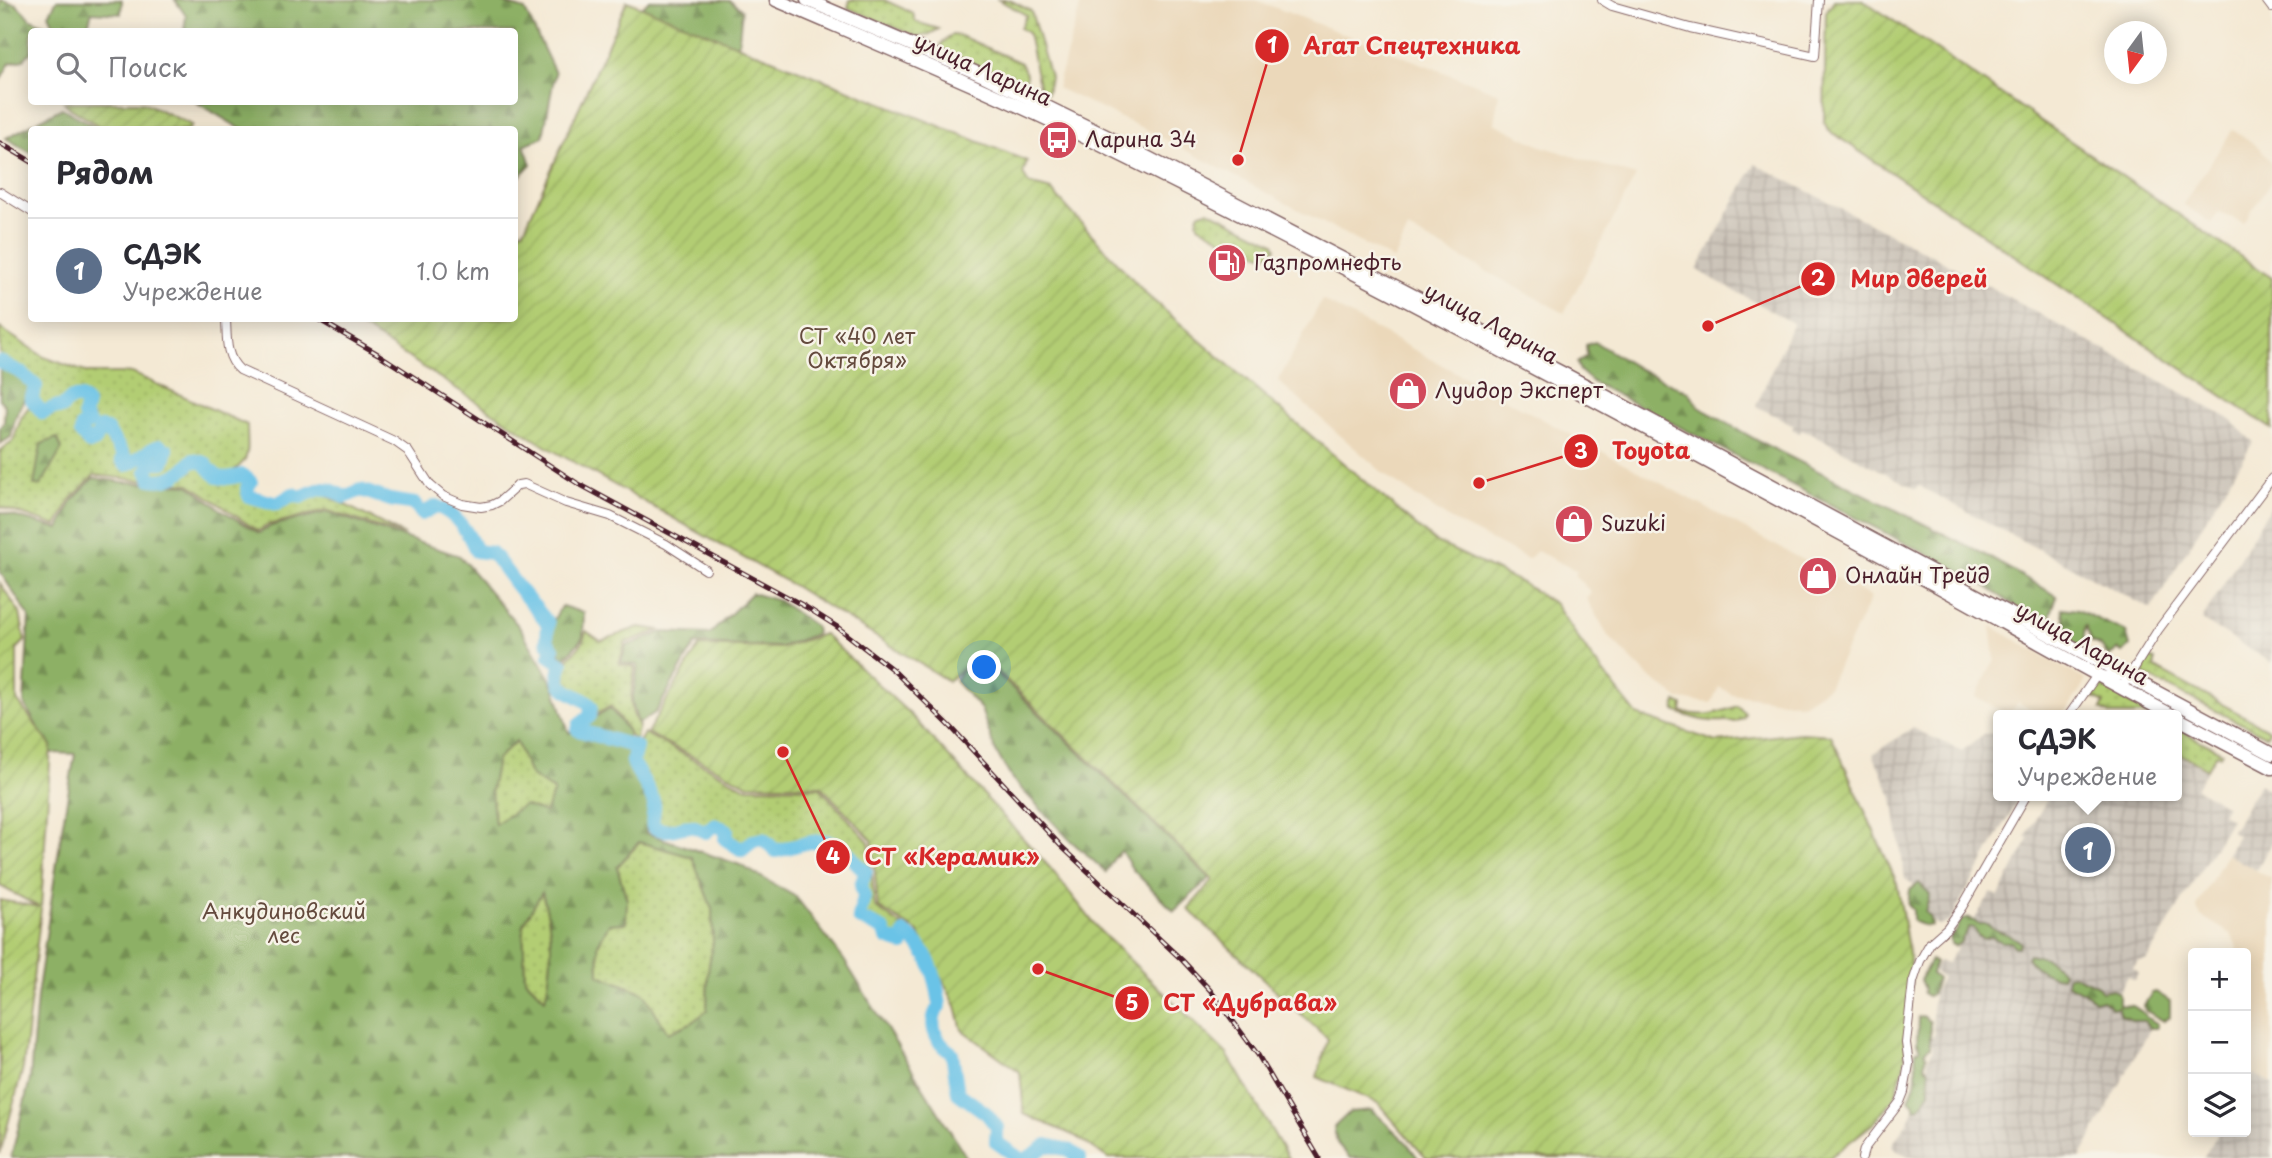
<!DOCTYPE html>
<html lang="ru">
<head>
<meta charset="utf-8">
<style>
	:root { --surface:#fff; --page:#f7f7f7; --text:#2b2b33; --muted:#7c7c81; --line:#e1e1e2; --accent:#1a73e8 }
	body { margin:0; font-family:"Playpen Sans",sans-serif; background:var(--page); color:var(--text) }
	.controls { position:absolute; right:21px; bottom:21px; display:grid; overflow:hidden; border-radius:7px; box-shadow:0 4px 18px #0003 }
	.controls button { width:63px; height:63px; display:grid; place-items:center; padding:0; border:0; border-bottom:2px solid var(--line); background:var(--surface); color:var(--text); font:35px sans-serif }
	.compass { position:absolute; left:2104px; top:21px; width:63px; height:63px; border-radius:50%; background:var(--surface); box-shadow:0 4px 18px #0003; rotate:195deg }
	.you { position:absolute; left:985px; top:668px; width:24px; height:24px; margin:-18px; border:5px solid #fff; border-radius:50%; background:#1a73e8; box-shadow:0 0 0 10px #1a73e833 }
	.badge { display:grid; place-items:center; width:46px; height:46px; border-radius:50%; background:var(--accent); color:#fff; font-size:23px; font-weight:700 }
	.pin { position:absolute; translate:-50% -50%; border:4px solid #fff; box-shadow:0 2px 7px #0006 }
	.popup { position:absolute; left:1993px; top:710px; width:189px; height:91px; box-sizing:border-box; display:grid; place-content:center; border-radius:7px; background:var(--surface); filter:drop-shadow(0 2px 5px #0005); font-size:23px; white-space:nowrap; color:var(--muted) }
	.popup b { font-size:26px; color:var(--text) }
	.popup::after { content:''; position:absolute; left:50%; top:100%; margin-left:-14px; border:14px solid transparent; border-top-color:var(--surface) }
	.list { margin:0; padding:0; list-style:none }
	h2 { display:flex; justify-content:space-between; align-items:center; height:91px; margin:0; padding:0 28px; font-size:30px }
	h2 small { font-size:23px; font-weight:400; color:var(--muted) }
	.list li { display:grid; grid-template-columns:46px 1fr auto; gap:21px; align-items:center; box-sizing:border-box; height:105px; padding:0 28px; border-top:2px solid var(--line) }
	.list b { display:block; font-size:26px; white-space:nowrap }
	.list p { margin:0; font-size:23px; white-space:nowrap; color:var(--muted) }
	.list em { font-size:23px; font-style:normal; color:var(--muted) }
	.icon { flex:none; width:38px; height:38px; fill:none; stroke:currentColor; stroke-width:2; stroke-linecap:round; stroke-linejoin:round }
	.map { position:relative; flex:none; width:2272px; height:1158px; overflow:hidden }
	.search { position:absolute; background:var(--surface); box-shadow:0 4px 18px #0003; left:28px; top:28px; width:490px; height:77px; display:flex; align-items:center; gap:18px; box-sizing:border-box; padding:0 24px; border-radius:7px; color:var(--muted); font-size:26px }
	.panel { position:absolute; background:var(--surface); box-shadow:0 4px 18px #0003; left:28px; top:126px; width:490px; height:196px; border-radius:7px }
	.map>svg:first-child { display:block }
	.built { fill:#ebd8ba }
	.industrial { fill:url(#industrial-grid) }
	.grass { fill:url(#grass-dots); stroke:#7e764f; stroke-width:2 }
	.forest { fill:url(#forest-firs); stroke:#6c6848; stroke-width:2; fill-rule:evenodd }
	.garden { fill:url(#garden-furrows); stroke:#7e764f; stroke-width:2 }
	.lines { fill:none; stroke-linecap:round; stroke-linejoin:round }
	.river { stroke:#6ac3e7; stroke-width:14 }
	.minor-casing { stroke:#866666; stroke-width:10 }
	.primary-casing { stroke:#866666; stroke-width:15 }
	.minor { stroke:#fff; stroke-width:8 }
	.primary { stroke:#fff; stroke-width:12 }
	.rail-casing { stroke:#4a1f2b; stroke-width:5 }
	.rail { stroke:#f7f3e8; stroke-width:2.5; stroke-dasharray:8; stroke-linecap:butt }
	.labels { text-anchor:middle; stroke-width:5; stroke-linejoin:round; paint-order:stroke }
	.street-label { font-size:21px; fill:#4a1f2b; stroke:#f7f3e8 }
	.poi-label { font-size:21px; fill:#4a1f2b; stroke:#f7f3e8; text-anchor:start }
	.park-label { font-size:21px; fill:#644a3d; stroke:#f7f3e8 }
	.leader { fill:none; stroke:#d62828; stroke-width:2.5 }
	.callout-dot { fill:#d62828; stroke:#f7f3e8; stroke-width:2.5 }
	.mark-label { font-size:21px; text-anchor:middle; font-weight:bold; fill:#fff }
	.callout-label { font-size:23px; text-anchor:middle; font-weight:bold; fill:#d62828; stroke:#f7f3e8; stroke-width:5; stroke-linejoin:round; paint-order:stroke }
</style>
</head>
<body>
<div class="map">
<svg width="2272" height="1158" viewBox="0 0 2272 1158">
	<defs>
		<pattern id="industrial-grid" width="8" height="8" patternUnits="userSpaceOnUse" patternTransform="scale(1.75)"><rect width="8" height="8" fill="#cbc3b8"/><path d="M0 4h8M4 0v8" fill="none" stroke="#b0a79e"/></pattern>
		<pattern id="grass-dots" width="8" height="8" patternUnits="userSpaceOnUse" patternTransform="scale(1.75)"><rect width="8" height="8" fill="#b2cd73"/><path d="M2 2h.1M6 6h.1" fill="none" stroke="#9bb064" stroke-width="1.8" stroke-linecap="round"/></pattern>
		<pattern id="forest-firs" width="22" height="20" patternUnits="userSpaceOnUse" patternTransform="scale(1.75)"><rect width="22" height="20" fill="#8db065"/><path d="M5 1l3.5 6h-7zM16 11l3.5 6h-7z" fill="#758f53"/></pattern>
		<pattern id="garden-furrows" width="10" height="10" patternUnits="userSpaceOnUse" patternTransform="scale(1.75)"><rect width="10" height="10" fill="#b2cd73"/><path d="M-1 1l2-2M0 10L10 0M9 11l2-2" fill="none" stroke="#9bb064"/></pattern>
	</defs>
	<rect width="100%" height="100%" fill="#f7f3e8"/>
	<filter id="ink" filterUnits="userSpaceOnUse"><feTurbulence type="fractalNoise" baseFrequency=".0143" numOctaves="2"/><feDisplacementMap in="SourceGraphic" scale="14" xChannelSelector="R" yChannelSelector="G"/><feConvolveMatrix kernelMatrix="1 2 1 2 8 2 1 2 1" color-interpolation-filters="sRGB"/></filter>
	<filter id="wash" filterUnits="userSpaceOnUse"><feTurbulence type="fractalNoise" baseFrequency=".00686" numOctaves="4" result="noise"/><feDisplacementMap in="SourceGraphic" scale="28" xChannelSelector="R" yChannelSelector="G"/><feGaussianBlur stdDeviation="1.57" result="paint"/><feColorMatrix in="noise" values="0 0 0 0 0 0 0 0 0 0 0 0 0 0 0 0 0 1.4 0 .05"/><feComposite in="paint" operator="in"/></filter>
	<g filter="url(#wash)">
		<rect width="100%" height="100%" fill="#f4e9d4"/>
		<g class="built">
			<path d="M1082 0H1255L1499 93 1494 123 1541 146 1636 176 1564 313 1408 229 1394 260 1153 133 1057 88Z"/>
			<path d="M2233 129 2260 148 2272 164V180L2244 223 2219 212 2211 223 2183 204Z"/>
			<path d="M1322 300 1871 597 1828 687 1802 704 1732 694 1719 687 1711 703 1679 699 1648 676 1608 636 1586 598 1591 592 1575 576 1577 571 1537 551 1528 559 1451 520 1389 478 1278 381Z"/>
			<path d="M1991 626 2086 680 2064 715H2042L2018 702 2009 715 1975 697 1995 660Z"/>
			<path d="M2227 854 2272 879V1083L2253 1074V1069L2246 1065V953H2236L2238 948 2231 934 2201 916 2197 909 2198 904Z"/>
		</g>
		<g class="industrial">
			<path d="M1755 164 1941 260 2228 418 2253 442 2151 609 1919 486 1916 489 1802 429 1800 433 1792 429 1794 425 1756 406 1793 323 1697 270Z"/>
			<path d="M2272 504V663L2202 620Z"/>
			<path d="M1912 728 1962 751 1984 734 1999 733V796H2020L1949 922 1938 925 1922 914 1927 893 1905 879 1893 798 1873 754Z"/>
			<path d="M2177 753 2207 770 2196 788 2226 806 2222 814 2231 819 2146 961H2138L2133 968 2138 973 2134 980 2128 976 2112 1004 2151 1027 2080 1158H1914L1895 1150 1892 1145 1927 1091 1928 1060 1933 1049 1930 1038 1934 1036 1932 1010 1934 994 1942 977 1933 971 1939 961 1947 964 1991 893 1999 896 2029 839 2026 836 2049 796H2177Z"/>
			<path d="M2260 784 2272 792V843L2256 870 2227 854 2238 835 2232 831Z"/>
			<path d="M2253 1074 2272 1083V1158H2203L2219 1132H2246V1086Z"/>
		</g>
		<g class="grass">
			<path d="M850 0H884L913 13 916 22 939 29 928 35 918 37 848 8Z"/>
			<path d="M999 0H1010L1031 11 1050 77 1047 93 1040 90 1028 33 1020 28 1026 15Z"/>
			<path d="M952 35 961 36 1021 63 1026 74V82L1020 86 942 50 941 44Z"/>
			<path d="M1208 210 1274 243 1276 248 1268 255C1238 249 1224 241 1198 225L1197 221 1199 214Z"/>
			<path d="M0 328 44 357 88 373H132L247 425C247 454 253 459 226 476L215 473 207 459 192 456 178 472 158 477 152 471 155 465 166 464 170 449C146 436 148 456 127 459V455L108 427 99 426 90 438 86 428 92 424 88 415 90 404 84 397 76 394 60 405 54 404 43 409 35 397 38 385 9 363 0 359Z"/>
			<path d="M77 401 83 406 81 415 84 420 78 424V432L87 446 94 445 104 433 120 455 119 460 124 467 137 465 152 453 159 452 160 457 147 460 143 472 147 481 94 475 70 500 57 526 0 507V451L13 441 22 416 31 404 44 415 64 409Z"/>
			<path d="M196 464C220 470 202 487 241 479L247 483 244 488 247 498 278 507 293 498 302 500 318 491 404 535 326 510 268 525 258 531 190 484 166 482 187 474Z"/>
			<path d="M639 627 660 630 625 643 619 664 635 667C632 688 626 708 639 726L635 742 611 706 594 715 595 707 588 697 569 691C555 649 581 660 586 631L601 641Z"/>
			<path d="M2148 658 2155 660V668L2270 730 2266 736 2144 675V664Z"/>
			<path d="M2104 686 2124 696 2122 700 2152 715H2112L2101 709 2104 703 2092 697 2095 691Z"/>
			<path d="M1676 702 1683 705 1682 712C1703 717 1717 714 1737 706L1745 713 1743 718 1735 722C1727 720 1719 722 1711 721 1699 720 1686 716 1675 711Z"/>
			<path d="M2177 729 2222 752 2220 756 2216 754 2207 769 2177 752Z"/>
			<path d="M644 733 744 787 820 788 869 842 875 907 905 928 902 942 888 937 885 929 861 917 865 899 862 885 868 870C858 864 853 853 843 846 825 832 796 845 776 850L764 838 753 839 742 849 727 838 728 829 714 824 706 831C687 821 673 834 654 825L653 819 656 806 633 762 637 746Z"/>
			<path d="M516 741 530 774 554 791 546 813 495 825 491 790 497 759Z"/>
			<path d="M640 842 692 857 712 909 713 942 708 971 707 1011 691 1023 668 1034 644 993 599 975 598 945 609 924 627 900 617 867Z"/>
			<path d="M541 891 550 920 552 954 546 999 525 979 523 925Z"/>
		</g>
		<g class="forest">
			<path d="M0 0 16 4 31 19 58 31 32 32 31 52 23 60 10 63 0 80Z"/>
			<path d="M57 0H122L121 14 92 12 86 31H70L53 23 49 14Z"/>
			<path d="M175 0H496L525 10 555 73 543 137 524 145 531 164 515 181 514 130 241 129 196 102H514V32L184 31 186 16Z"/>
			<path d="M649 0 730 1 742 10 738 48 638 11Z"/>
			<path d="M62 108 99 129 32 130 31 153 6 138Z"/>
			<path d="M1595 342 1639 369 1689 392 1699 407 1762 443 1976 550 2057 596 2046 628 1977 580 1594 383 1580 371 1577 363 1587 356 1586 345Z"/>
			<path d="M0 367 16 374 30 387 15 418 11 437 0 444V428L4 422 5 406 0 399Z"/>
			<path d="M57 438 62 449 41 485H34L41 444Z"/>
			<path d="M93 478 123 482 189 485 220 509 259 533 271 526 327 512 460 556 521 629 554 686 569 733 610 708 628 732 631 768 650 805 646 833 740 865 796 897 844 960 967 1158H11L30 1079 37 996 62 828 75 754 52 753 24 703 29 616 0 572V512L59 529 72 501ZM516 741 530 775 554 791 545 813 524 805 495 824 491 790 497 759ZM639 842 692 857 712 909 713 942 708 971 707 1011 691 1023 668 1033 644 993 599 975 598 944 609 924 626 923 627 900 617 867ZM542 892C553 929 554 961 545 999L525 979 523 925Z"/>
			<path d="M752 593 779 601 815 626 816 634 780 647 695 644 656 712 638 724 632 702 638 665 621 663 626 646 662 632 710 634Z"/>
			<path d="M562 606 584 613 583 637 564 660C551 637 545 629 562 606Z"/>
			<path d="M2062 608 2078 610 2126 632 2130 646 2123 653 2118 649 2109 657 2101 646 2092 642 2085 625 2083 648 2073 643 2072 630 2066 628Z"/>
			<path d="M980 657 1210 878 1174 911 1133 870 1121 851 1114 858 1106 872 1070 840 1012 779 995 750 981 709 955 681 962 670Z"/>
			<path d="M1919 883 1930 894 1925 912 1930 917 1932 925C1925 927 1919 924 1913 921V910L1908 905 1910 890Z"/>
			<path d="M1970 918 1978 924H1987C1997 934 2011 932 2021 943L2019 947H2015L2011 942H2002L1991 937 1984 939 1978 936 1974 928 1969 927 1960 943 1955 946 1951 944 1950 936 1956 932 1961 920Z"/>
			<path d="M2029 954C2044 957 2054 960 2063 973L2061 977C2048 976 2034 969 2027 957Z"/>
			<path d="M1931 960 1935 963 1931 974 1937 978 1933 993 1928 996 1923 993 1924 989 1920 980Z"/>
			<path d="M2075 975 2098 986 2102 991 2112 989 2119 993V1005L2133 1006 2145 1014 2146 1017 2158 1024 2157 1028H2149L2144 1021H2133L2121 1015 2118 1007 2112 1008 2102 1000H2094L2089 995 2067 984V976Z"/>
			<path d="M2156 992 2170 1001V1017L2164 1021 2145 1010 2144 1005 2152 993Z"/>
			<path d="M1923 1016 1930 1022V1047L1925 1051 1927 1056 1924 1066 1929 1071 1930 1092 1920 1107 1915 1109 1913 1103 1909 1100C1911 1092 1916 1086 1916 1076 1917 1067 1914 1062 1916 1051L1920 1049 1917 1043 1918 1017Z"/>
			<path d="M1372 1110 1407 1143 1418 1158H1350L1337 1143 1334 1127 1350 1112Z"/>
		</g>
		<g class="garden">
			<path d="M1834 0H1863L2272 278V429L1828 130 1824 121 1826 12Z"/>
			<path d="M627 1 1027 161 1023 174 1029 184 1051 190 1148 296 1434 541 1522 583 1555 604 1591 657 1637 715 1717 742 1801 733 1831 735 1897 883 1910 959 1911 980 1905 1061 1895 1097 1875 1122 1829 1158H1426L1378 1103 1317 1077 1328 1039 1188 909 1213 880 980 654 948 681 794 586 545 446 349 319 514 318 515 231 524 230Z"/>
			<path d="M64 102H143L192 125 189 130 104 129 70 108Z"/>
			<path d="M0 583 20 613 25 641 17 649V700L51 746 41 908 23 1068 0 1154V900L39 907 0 886Z"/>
			<path d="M824 634 912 716 1051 869 1100 931 1227 1054 1288 1158H1108L1075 1136 1024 1114 1020 1072 962 1030 956 1006 918 932 878 907 872 840 821 786 746 784 647 733 699 646 780 648Z"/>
		</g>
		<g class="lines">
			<g class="river">
				<path d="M0 362 20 372 36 386 31 399 43 413 55 407 61 408 72 398H81L87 404 84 415 89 423 82 426 81 433 89 443 95 441 101 428 106 429 124 455 122 460 126 465C141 459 147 449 160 446L167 450 163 462H151L147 471 151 479C169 483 182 473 193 460L205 463C218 482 222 479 243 475L251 482 247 488 249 496 277 504 293 494 301 497C319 488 326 485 344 497L361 490 390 500 415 504 422 514 436 506C457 514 468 532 476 551L492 553C507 571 518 590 534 606 539 611 542 617 548 623L547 641 553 649 550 656 562 664C550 694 578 691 591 706L590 716 579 725 578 730 636 747 632 762C639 775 650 789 654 804 655 811 651 818 653 827 675 836 679 823 695 827 699 828 702 831 706 832L714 825 727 830 725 839 742 850 753 841 763 839 776 851C795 847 825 833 842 847 852 854 855 865 866 871L861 885 864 897 859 918 884 930 887 938 903 944 905 933C930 950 936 977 940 1005 927 1022 934 1042 952 1053L958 1093 986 1113 997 1127 996 1142 1019 1158"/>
				<path d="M1028 1158 1047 1145 1069 1150 1080 1158"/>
			</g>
		</g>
	</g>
	<g filter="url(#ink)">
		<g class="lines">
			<g class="minor-casing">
				<g id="minor">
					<path d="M1602 0 1612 6 1690 28 1815 56 1819 0"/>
					<path d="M2266 0 2272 8"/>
					<path d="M0 192 32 212"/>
					<path d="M226 318C227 338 225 357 240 370L394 441 408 451 430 485 443 496 462 504 481 507 492 505 500 501 518 485 524 484 566 503 610 516 666 544 706 570"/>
					<path d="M2121 689 2158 630 2272 478"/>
					<path d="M2069 715 2097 675 2125 677"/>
					<path d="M1862 1158 1864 1149 1900 1102 1904 1092 1909 1064 1906 1043 1913 982 1920 961 1930 943 1947 928 1962 907 2026 796"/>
				</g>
			</g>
			<g class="primary-casing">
				<g id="primary">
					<path d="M776 0C887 48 998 94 1107 148 1387 286 1662 437 1937 586 2015 629 2092 673 2172 715"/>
					<path d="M807 0 984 76 1108 137 1570 377 2272 754"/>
					<path d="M2177 718 2272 768"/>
				</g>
			</g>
			<use href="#minor" class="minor"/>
			<use href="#primary" class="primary"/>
			<g class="rail-casing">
				<g id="rail">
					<path d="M0 143 32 162"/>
					<path d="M316 318 378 354 577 483 806 607 836 626 893 670 951 727 1061 846 1182 960 1210 990 1258 1055 1319 1158"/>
				</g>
			</g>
			<use href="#rail" class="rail"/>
		</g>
	</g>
	<defs>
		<g id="bus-disc" transform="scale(2.0125)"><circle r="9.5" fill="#d1495b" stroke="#f7f3e8"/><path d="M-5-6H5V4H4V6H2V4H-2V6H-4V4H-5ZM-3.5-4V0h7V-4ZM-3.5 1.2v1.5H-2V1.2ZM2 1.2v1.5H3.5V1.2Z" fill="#fff"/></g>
		<g id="fuel-disc" transform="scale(2.0125)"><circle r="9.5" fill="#d1495b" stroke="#f7f3e8"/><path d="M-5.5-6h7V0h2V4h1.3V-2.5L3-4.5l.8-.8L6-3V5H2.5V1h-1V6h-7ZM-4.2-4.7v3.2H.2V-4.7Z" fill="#fff"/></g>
		<g id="shop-disc" transform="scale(2.0125)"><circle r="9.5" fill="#d1495b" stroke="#f7f3e8"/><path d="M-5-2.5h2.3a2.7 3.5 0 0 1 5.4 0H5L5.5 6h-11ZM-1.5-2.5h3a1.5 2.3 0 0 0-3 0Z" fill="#fff"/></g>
	</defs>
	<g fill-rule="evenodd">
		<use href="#bus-disc" x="1058" y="140"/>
		<use href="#fuel-disc" x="1227" y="263"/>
		<use href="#shop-disc" x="1408" y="391"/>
		<use href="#shop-disc" x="1574" y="524"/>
		<use href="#shop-disc" x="1818" y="576"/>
	</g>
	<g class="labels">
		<g class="street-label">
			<text transform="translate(983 70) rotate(24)" y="7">улица Ларина</text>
			<text transform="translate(1491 324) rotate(28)" y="7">улица Ларина</text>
			<text transform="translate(2082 644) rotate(29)" y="7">улица Ларина</text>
		</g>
		<g class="poi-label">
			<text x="1085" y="147">Ларина 34</text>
			<text x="1254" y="270">Газпромнефть</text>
			<text x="1435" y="398">Луидор Эксперт</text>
			<text x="1601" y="531">Suzuki</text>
			<text x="1845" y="583">Онлайн Трейд</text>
		</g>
		<g class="park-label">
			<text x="857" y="344">СТ «40 лет<tspan x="857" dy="24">Октября»</tspan></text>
			<text x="284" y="919">Анкудиновский<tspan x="284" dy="24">лес</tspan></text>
		</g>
	</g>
	<path class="leader" d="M1238 160L1272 46M1708 326L1818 279M1479 483L1581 451M783 752L833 857M1038 969L1132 1003"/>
	<g class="callout-dot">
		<circle cx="1238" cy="160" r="7"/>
		<circle cx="1708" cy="326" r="7"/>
		<circle cx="1479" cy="483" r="7"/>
		<circle cx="783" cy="752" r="7"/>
		<circle cx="1038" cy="969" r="7"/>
		<circle cx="1272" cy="46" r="18"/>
		<circle cx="1818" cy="279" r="18"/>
		<circle cx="1581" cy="451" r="18"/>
		<circle cx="833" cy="857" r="18"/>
		<circle cx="1132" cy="1003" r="18"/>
	</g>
	<g class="mark-label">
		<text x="1272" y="53">1</text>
		<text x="1818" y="286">2</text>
		<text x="1581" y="459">3</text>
		<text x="833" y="864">4</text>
		<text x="1132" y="1011">5</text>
	</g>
	<g class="callout-label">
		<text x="1412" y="54">Агат Спецтехника</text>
		<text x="1919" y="287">Мир дверей</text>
		<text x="1651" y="459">Toyota</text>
		<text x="952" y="865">СТ «Керамик»</text>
		<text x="1250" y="1011">СТ «Дубрава»</text>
	</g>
</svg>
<div class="controls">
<button>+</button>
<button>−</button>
<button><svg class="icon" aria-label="layers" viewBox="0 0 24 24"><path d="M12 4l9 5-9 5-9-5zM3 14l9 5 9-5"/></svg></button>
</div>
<svg class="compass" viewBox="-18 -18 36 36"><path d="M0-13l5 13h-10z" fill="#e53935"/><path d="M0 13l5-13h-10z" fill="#7c7c81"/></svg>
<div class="you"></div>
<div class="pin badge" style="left:2088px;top:850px;background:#5c6f8a">1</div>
<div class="popup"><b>СДЭК</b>Учреждение</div>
<div class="search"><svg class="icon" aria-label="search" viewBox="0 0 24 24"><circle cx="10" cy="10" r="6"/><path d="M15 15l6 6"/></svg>Поиск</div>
<section class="panel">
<h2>Рядом<small></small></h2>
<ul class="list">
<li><span class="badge" style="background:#5c6f8a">1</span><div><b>СДЭК</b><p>Учреждение</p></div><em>1.0 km</em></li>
</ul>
</section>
</div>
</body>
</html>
